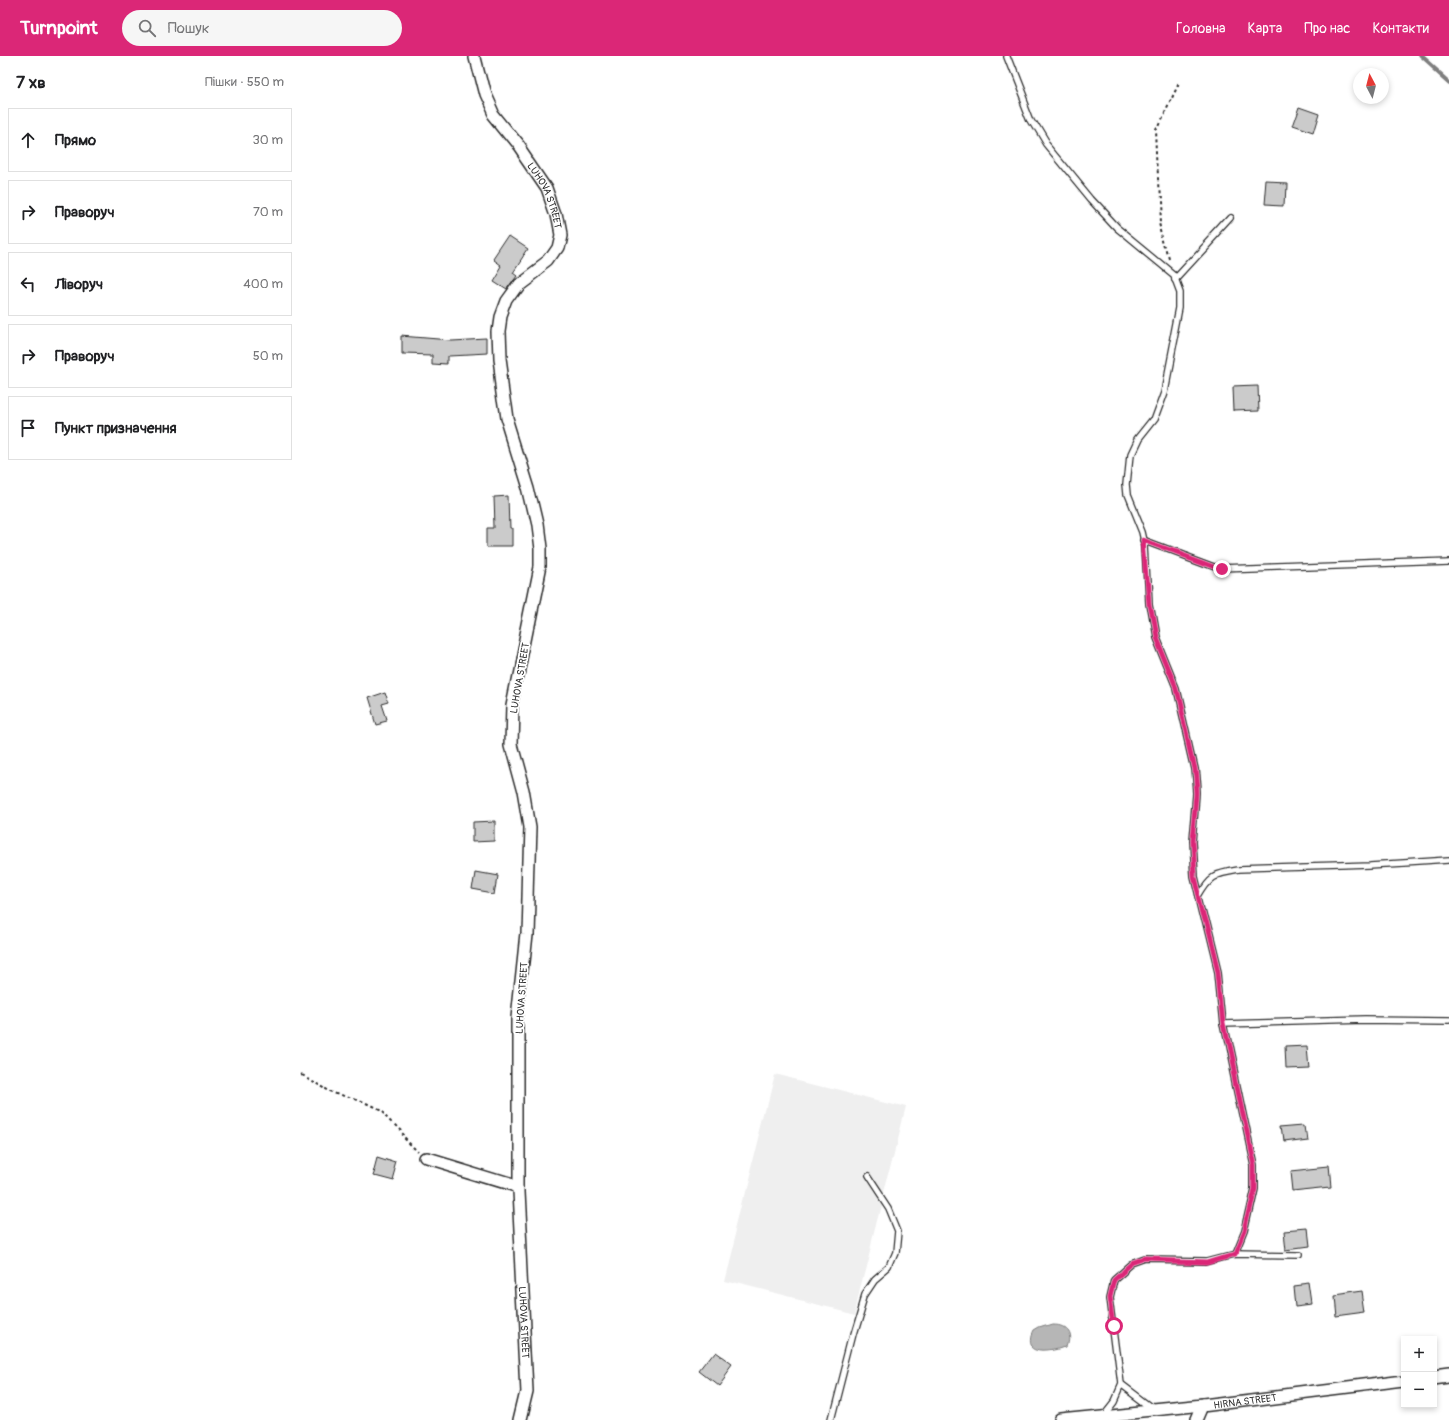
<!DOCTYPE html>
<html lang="uk">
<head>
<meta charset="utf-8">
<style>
	:root { --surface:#fff; --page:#f6f6f6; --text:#202124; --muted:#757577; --line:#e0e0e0; --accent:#db2777 }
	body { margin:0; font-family:Pangolin,sans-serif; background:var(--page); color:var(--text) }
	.controls { position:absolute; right:12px; bottom:12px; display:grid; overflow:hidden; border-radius:0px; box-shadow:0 2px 6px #0003 }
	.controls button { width:36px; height:36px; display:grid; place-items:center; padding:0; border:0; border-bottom:1px solid var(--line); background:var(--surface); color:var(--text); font:20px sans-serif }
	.compass { position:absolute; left:1053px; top:12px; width:36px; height:36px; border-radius:50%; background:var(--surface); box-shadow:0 2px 6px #0003; rotate:353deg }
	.stop { position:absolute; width:12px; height:12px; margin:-9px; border:3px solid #db2777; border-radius:50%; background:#fff }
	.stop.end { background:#db2777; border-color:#fff; box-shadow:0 1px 4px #0008 }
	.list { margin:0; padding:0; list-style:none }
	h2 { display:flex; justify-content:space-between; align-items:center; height:52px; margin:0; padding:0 16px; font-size:17px }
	h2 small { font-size:13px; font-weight:400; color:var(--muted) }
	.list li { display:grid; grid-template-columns:26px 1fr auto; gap:12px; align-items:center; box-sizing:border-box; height:64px; margin:0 8px 8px; padding:0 8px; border:1px solid var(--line); border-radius:0px }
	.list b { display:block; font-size:15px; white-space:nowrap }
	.list em { font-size:13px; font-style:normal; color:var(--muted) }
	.icon { flex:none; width:22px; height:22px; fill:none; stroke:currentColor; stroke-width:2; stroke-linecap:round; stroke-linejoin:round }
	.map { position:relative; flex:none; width:1149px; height:1364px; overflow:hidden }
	header { display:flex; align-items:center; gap:24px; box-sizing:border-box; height:56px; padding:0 20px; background:var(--accent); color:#fff }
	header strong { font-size:19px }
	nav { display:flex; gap:22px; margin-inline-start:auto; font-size:14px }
	.search { width:280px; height:36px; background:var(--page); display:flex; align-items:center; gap:10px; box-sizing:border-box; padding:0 14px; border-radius:22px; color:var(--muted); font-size:15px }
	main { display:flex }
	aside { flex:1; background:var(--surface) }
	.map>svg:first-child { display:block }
	.built { fill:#efefef }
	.water { fill:#b6b6b6; stroke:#7e7e7e }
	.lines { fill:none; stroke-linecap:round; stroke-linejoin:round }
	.stream { stroke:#7e7e7e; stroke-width:3.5 }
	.building { fill:#cbcbcb; stroke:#2b2b2b }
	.service-casing { stroke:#2b2b2b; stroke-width:8 }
	.minor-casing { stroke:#2b2b2b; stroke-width:14 }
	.path { stroke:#2b2b2b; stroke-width:2; stroke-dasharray:3 3; stroke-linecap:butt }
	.service { stroke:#fff; stroke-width:5.5 }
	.minor { stroke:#fff; stroke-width:11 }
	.route { stroke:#db2777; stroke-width:5 }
	.labels { text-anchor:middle; stroke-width:3.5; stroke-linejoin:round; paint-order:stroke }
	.street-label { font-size:10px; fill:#2b2b2b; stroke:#fff }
</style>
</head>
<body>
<header>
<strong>Turnpoint</strong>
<div class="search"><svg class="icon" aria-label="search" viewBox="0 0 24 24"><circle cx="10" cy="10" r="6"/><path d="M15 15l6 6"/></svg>Пошук</div>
<nav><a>Головна</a><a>Карта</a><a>Про нас</a><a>Контакти</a></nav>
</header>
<main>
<aside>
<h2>7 хв<small>Пішки · 550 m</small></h2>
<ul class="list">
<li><svg class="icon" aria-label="ahead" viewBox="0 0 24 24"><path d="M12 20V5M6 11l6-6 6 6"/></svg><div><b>Прямо</b></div><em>30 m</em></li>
<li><svg class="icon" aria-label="right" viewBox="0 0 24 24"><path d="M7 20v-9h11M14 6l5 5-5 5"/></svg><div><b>Праворуч</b></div><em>70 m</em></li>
<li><svg class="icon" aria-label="left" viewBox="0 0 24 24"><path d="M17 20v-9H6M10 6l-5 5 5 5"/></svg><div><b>Ліворуч</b></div><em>400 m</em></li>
<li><svg class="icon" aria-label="right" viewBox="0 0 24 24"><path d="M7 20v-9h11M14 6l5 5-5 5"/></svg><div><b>Праворуч</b></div><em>50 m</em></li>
<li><svg class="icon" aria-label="arrive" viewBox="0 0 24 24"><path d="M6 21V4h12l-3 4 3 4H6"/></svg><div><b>Пункт призначення</b></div></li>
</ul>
</aside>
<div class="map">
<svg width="1149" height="1364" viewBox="0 0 1149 1364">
	<rect width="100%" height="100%" fill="#fff"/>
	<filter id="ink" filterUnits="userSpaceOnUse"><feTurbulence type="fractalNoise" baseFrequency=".025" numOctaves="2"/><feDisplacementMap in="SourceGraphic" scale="8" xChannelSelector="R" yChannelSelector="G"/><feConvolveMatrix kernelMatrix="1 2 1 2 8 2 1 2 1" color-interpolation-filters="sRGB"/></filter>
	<g filter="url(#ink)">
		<path class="built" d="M475 1018 606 1051 554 1257 423 1224Z"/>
		<path class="water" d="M753 1268C766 1268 772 1277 767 1289 755 1294 723 1299 735 1275L740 1272Z"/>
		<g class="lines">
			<path class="stream" d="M1121 0 1149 25"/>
		</g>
		<g class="building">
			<path d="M999 51 1019 58 1013 78 992 71Z"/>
			<path d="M966 125 985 126 984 150 964 149Z"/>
			<path d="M210 180 228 192 213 215 217 218 206 233 192 224 201 209 194 204Z"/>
			<path d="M102 280 150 284 187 282V298L149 300V307L133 306V298L102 297Z"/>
			<path d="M957 330 958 355 934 356 933 331Z"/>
			<path d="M209 439 210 473H212V490H188V472H195L194 440Z"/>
			<path d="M85 636 89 648 82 650 87 665 75 668 67 642Z"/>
			<path d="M194 765V785L173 786V766Z"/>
			<path d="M176 814 198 818 195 837 173 833Z"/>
			<path d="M1007 989 1009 1011 986 1012 985 990Z"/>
			<path d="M1006 1067 1008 1082 984 1085 982 1069Z"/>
			<path d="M79 1099 98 1105 93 1123 74 1118Z"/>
			<path d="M1029 1111 1031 1130 992 1134 990 1115Z"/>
			<path d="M1006 1173 1008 1190 986 1193 984 1175Z"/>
			<path d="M1010 1227 1013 1248 996 1250 994 1229Z"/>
			<path d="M1062 1235 1065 1256 1035 1260 1033 1239Z"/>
			<path d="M413 1298 431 1311 417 1330 399 1316Z"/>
		</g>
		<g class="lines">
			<g class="service-casing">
				<g id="service">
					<path d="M706 0 731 64 746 89 792 145 817 172 874 219 880 235V252L864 334 853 364 837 384 830 399 827 429 828 439 843 476 846 489 849 547 855 581 876 633 894 711 896 738 892 787 894 819 918 917 923 968 953 1109V1132L943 1176 934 1198"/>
					<path d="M875 223 931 162"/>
					<path d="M844 484 922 513 1149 505"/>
					<path d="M899 838C911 817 914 817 938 813L1072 809 1149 804"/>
					<path d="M923 968 1064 964 1149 965"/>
					<path d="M854 1354 821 1329 810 1241 814 1224 831 1209 845 1204 907 1205 934 1198 998 1199"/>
					<path d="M803 1359 814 1345 821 1329"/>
					<path d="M531 1364 553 1278 565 1238 575 1223 589 1211 595 1197 597 1175 588 1153 567 1121"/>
				</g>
			</g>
			<g class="minor-casing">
				<g id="minor">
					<path id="s1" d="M174 0 184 39 193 59 219 91 247 132 256 158 260 179 257 192 248 205 219 227 206 245 200 261 198 275 199 305 207 363 228 431 237 469 240 493V511L212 648 211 688 224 736 230 771 227 877 218 962V1135L228 1335 221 1364"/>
					<path d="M126 1103 218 1131"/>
					<path d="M1134 1322 1149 1320"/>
					<path id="s2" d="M761 1364 903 1350 1104 1325"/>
					<path d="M897 1364 903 1350"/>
				</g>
			</g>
			<g class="path">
				<path d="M870 205 860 166 856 74 878 27"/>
				<path d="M0 1016 34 1035 79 1056 119 1096"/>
			</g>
			<use href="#service" class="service"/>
			<use href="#minor" class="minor"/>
		</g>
	</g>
	<g class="lines" filter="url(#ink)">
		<path class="route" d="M814 1270 810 1240 814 1224 831 1209 845 1204 908 1206 934 1198 943 1176 953 1132V1109L923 968 918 917 894 819 892 787 896 738 894 711 876 633 855 581 849 547 844 484 922 513"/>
	</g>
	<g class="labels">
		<g class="street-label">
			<text dy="4" stroke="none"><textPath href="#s1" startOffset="159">LUHOVA STREET</textPath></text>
			<text transform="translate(219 622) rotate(-80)" y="4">LUHOVA STREET</text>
			<text transform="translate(221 942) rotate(-86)" y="4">LUHOVA STREET</text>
			<text dy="4" stroke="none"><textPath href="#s1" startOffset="1323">LUHOVA STREET</textPath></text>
			<text dy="4" stroke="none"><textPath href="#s2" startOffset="185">HIRNA STREET</textPath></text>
		</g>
	</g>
</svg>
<div class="controls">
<button>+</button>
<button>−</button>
</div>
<svg class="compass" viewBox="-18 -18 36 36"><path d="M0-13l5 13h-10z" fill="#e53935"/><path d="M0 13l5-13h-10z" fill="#757577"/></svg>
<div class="stop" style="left:814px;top:1270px"></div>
<div class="stop end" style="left:922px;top:513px"></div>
</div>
</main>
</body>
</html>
